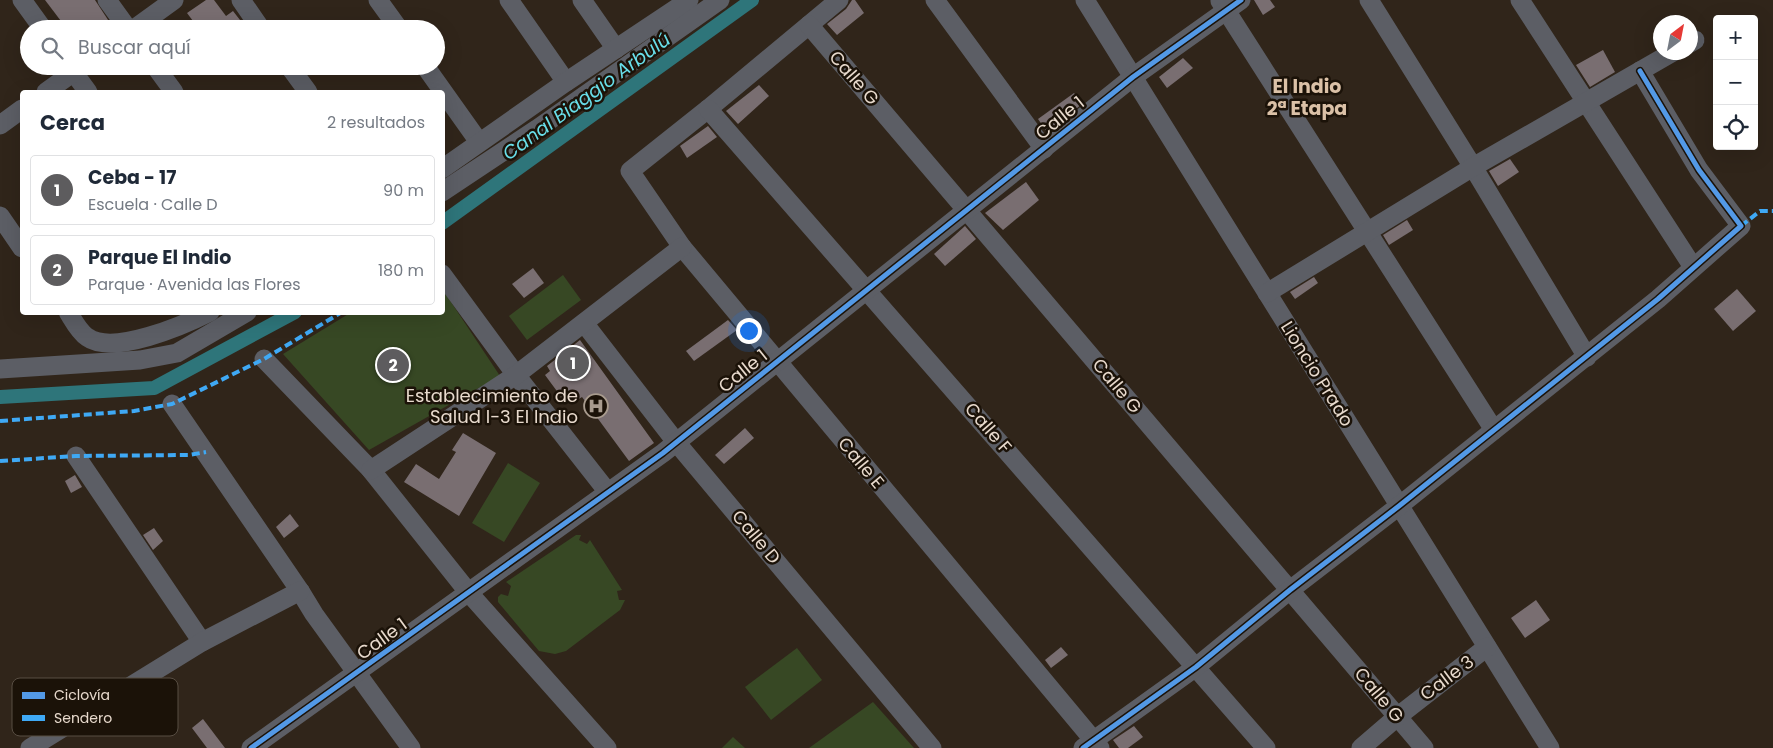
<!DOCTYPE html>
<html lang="es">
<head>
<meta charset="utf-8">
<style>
	:root { --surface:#fff; --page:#f2f2f3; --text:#1f2937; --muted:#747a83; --line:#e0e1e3; --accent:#5d5c5e }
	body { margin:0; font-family:Poppins,sans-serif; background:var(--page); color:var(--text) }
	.controls { position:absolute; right:15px; top:15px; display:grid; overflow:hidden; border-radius:5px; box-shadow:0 5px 20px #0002 }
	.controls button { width:45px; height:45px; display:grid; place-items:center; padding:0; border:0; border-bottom:1px solid var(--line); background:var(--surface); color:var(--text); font:25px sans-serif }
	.compass { position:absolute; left:1653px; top:15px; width:45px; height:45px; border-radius:50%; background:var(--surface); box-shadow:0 5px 20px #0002; rotate:32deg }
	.you { position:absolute; left:748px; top:330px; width:18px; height:18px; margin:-12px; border:4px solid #fff; border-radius:50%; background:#1a73e8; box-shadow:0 0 0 8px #1a73e833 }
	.badge { display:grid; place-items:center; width:32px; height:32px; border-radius:50%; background:var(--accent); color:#fff; font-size:16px; font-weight:700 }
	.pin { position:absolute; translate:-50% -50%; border:2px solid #fff; box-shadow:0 1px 5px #0006 }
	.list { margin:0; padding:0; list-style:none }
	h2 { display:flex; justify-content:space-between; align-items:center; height:65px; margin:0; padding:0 20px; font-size:21px }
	h2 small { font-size:16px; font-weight:400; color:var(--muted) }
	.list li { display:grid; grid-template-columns:32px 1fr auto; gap:15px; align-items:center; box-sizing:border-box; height:70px; margin:0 10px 10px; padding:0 10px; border:1px solid var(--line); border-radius:5px }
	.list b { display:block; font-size:19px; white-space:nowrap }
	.list p { margin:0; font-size:16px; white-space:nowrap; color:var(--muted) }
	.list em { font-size:16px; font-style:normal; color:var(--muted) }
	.icon { flex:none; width:28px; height:28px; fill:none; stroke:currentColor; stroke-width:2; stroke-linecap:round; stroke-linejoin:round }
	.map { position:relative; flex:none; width:1773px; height:748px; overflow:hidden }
	.search { position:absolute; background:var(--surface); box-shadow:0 5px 20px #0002; left:20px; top:20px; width:425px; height:55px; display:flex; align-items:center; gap:12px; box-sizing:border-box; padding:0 18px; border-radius:28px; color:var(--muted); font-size:19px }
	.panel { position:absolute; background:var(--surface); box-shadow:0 5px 20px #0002; left:20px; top:90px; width:425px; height:225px; border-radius:5px }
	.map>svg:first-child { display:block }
	.green { fill:#374824 }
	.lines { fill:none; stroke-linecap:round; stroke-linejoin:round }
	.canal { stroke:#2e757a; stroke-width:14 }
	.building { fill:#796e71 }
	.minor { stroke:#5c5e65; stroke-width:19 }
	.quiet { stroke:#3fa9f5; stroke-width:4; stroke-dasharray:8 4; stroke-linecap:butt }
	.cycleway-casing { stroke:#1b1208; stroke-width:8 }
	.cycleway { stroke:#5399e6; stroke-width:5 }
	.labels { text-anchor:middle; stroke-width:5; stroke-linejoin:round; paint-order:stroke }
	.street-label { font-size:18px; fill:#e8dacd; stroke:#1b1208 }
	.poi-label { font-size:18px; fill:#e8dacd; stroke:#1b1208; text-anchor:end }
	.neighbourhood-label { font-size:19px; font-weight:bold; fill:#dbc1a7; stroke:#1b1208 }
	.water-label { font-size:19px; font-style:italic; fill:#69dee9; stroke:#1b1208 }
	.key { fill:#1b1208; stroke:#584e43; stroke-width:1 }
	.key-label { font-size:14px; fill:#e8dacd }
</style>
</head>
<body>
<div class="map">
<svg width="1773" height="748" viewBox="0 0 1773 748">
	<rect width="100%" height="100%" fill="#30251a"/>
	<g class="green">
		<path d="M563 275 581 300 527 340 509 316Z"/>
		<path d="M443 290 500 376 369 450 283 354 350 313 442 312Z"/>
		<path d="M508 463 540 483 504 542 472 523Z"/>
		<path d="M576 535H581L579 540 587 544 590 540 622 590 617 591 619 600H625L620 610 566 651 555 654 539 651 498 602V597L501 594 508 596 511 586 506 582Z"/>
		<path d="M797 648 822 680 771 720 745 687Z"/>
		<path d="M873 702 914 748H809Z"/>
		<path d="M733 737 745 748H722Z"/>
	</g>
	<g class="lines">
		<g class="canal">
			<path d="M442 223 752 0"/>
			<path d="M0 397 154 388 295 312"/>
		</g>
	</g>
	<g class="building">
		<path d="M45 0H95L114 29H67Z"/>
		<path d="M206 0H214L226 16 233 11 247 29H199L187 13Z"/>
		<path d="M852 0H855L864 13 837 35 827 24 846 9Z"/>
		<path d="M1254 0H1270L1275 7 1263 15Z"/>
		<path d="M1603 50 1615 72 1590 87 1576 65Z"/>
		<path d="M1183 58 1193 68 1167 88 1159 77Z"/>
		<path d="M759 85 769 96 738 124 726 111Z"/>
		<path d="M1074 93 1082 104 1047 132 1038 119Z"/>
		<path d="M708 126 717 137 687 158 680 146Z"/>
		<path d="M1510 159 1519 172 1498 186 1489 171Z"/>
		<path d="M1026 182 1039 200 1003 230 985 213Z"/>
		<path d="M1407 220 1413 230 1389 245 1383 235Z"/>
		<path d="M965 226 976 239 945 266 934 254Z"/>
		<path d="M533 268 544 283 524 298 512 284Z"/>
		<path d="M1314 277 1318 283 1295 299 1290 292Z"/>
		<path d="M1737 289 1756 311 1733 331 1714 309Z"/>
		<path d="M728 320 737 330 694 361 686 351Z"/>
		<path d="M580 340 654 443 629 461 582 397 574 402 568 394 562 398 545 375 550 371 547 366Z"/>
		<path d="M745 428 754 438 724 464 715 455Z"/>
		<path d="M463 433 496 453 459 516 404 482 416 464 439 479 456 452 452 450Z"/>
		<path d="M75 475 82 487 71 493 65 481Z"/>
		<path d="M290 514 299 526 284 538 276 527Z"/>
		<path d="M154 528 163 541 153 550 143 535Z"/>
		<path d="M1536 600 1550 620 1525 638 1511 618Z"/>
		<path d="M1061 647 1068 655 1051 668 1045 660Z"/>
		<path d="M203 719 225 748H207L192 728Z"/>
		<path d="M1134 726 1143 737 1128 748H1119L1113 740Z"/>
	</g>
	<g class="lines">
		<g class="minor">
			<path d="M22 0 43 29"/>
			<path d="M107 0 128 29"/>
			<path d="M241 0 261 29"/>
			<path d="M378 0 399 29"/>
			<path d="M509 0 566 82"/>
			<path d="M582 0 616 49"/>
			<path d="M839 0 708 109 630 171 682 247 1100 748"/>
			<path d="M935 0 1044 149"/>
			<path d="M1085 0 1550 748"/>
			<path d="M1369 0 1473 167 1587 357"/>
			<path d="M1520 0 1693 267"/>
			<path d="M1220 1 1494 430"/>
			<path d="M809 25 1424 748"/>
			<path d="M134 29 174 0"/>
			<path d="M1690 43 1695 40"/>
			<path d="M69 66 88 92"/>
			<path d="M155 66 174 92"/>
			<path d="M289 66 308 92"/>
			<path d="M425 66 479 142"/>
			<path d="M46 92 82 66"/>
			<path d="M708 109 1266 748"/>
			<path d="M0 125 22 109"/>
			<path d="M442 169 566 82 689 0"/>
			<path d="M442 192 537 129 720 0"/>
			<path d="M0 216 22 248"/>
			<path d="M442 274 516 375 607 491"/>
			<path d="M1267 293 1473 167 1673 52"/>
			<path d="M68 312C73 320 79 332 87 337 113 356 184 325 210 312"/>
			<path d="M584 323 676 442 932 748"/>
			<path d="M264 359 371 470 469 593 607 748"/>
			<path d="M0 369 140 360 177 353 247 312"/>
			<path d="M172 404 300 591 314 614 411 748"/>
			<path d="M76 456 202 642"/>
			<path d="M371 470 516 375 682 247"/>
			<path d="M30 748 202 642 300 591"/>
			<path d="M251 748 663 453 1133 77 1241 0"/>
			<path d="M1083 748 1196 667 1290 590 1399 506 1658 299 1741 226 1699 170 1640 71"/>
			<path d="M1361 748 1397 717 1487 647"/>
		</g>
		<g class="quiet">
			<path d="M1741 226 1760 211H1773"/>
			<path d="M0 421 134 411 172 404 264 359 342 312"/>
			<path d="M0 461 76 456 189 455 206 452"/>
		</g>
		<g class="cycleway-casing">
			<g id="cycleway">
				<path d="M251 748 663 453 1133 77 1241 0"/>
				<path d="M1083 748 1196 667 1290 590 1399 506 1658 299 1741 226 1699 170 1640 71"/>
			</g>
		</g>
		<use href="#cycleway" class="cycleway"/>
	</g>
	<defs>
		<g id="hospital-ring" transform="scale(1.25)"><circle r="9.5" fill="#1b1208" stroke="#a89b8e" stroke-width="1.5"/><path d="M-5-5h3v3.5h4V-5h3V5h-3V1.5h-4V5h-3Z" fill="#a89b8e"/></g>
	</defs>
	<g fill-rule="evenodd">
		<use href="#hospital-ring" x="596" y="406"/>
	</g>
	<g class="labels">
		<g class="street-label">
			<text transform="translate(854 78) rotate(49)" y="6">Calle G</text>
			<text transform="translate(1060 118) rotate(-39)" y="6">Calle 1</text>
			<text transform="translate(743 371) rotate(-39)" y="6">Calle 1</text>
			<text transform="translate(1317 374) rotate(58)" y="6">Lioncio Prado</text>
			<text transform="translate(1117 386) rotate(50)" y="6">Calle G</text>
			<text transform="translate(988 428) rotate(49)" y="6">Calle F</text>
			<text transform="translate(861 463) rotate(50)" y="6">Calle E</text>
			<text transform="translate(756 537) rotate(50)" y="6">Calle D</text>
			<text transform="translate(382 639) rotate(-36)" y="6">Calle 1</text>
			<text transform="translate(1447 678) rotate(-37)" y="6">Calle 3</text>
			<text transform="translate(1379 695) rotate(50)" y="6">Calle G</text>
		</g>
		<g class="poi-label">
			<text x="578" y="402">Establecimiento de<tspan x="578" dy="21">Salud I-3 El Indio</tspan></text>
		</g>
		<g class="neighbourhood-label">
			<text x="1307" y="93">El Indio<tspan x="1307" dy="22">2ª Etapa</tspan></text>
		</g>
		<g class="water-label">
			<text transform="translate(586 96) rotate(-36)" y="7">Canal Biaggio Arbulú</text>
		</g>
	</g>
	<rect x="12" y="678" width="166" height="58" rx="8" class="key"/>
	<rect x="22" y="692" width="23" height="7" fill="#5399e6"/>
	<rect x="22" y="715" width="23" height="6" fill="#3fa9f5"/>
	<g class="key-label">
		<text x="54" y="700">Ciclovía</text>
		<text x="54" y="723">Sendero</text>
	</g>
</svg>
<div class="controls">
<button>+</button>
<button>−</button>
<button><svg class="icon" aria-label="locate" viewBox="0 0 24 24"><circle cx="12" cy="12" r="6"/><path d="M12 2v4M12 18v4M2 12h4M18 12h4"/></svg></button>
</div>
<svg class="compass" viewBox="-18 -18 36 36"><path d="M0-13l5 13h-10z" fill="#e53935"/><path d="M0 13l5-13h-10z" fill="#747a83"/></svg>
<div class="you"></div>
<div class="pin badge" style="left:573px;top:363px">1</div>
<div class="pin badge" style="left:393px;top:365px">2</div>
<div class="search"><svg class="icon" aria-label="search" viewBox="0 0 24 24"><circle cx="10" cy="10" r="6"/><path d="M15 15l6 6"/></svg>Buscar aquí</div>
<section class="panel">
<h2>Cerca<small>2 resultados</small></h2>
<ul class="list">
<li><span class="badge">1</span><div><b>Ceba - 17</b><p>Escuela · Calle D</p></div><em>90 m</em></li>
<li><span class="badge">2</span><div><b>Parque El Indio</b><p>Parque · Avenida las Flores</p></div><em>180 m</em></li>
</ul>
</section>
</div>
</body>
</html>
